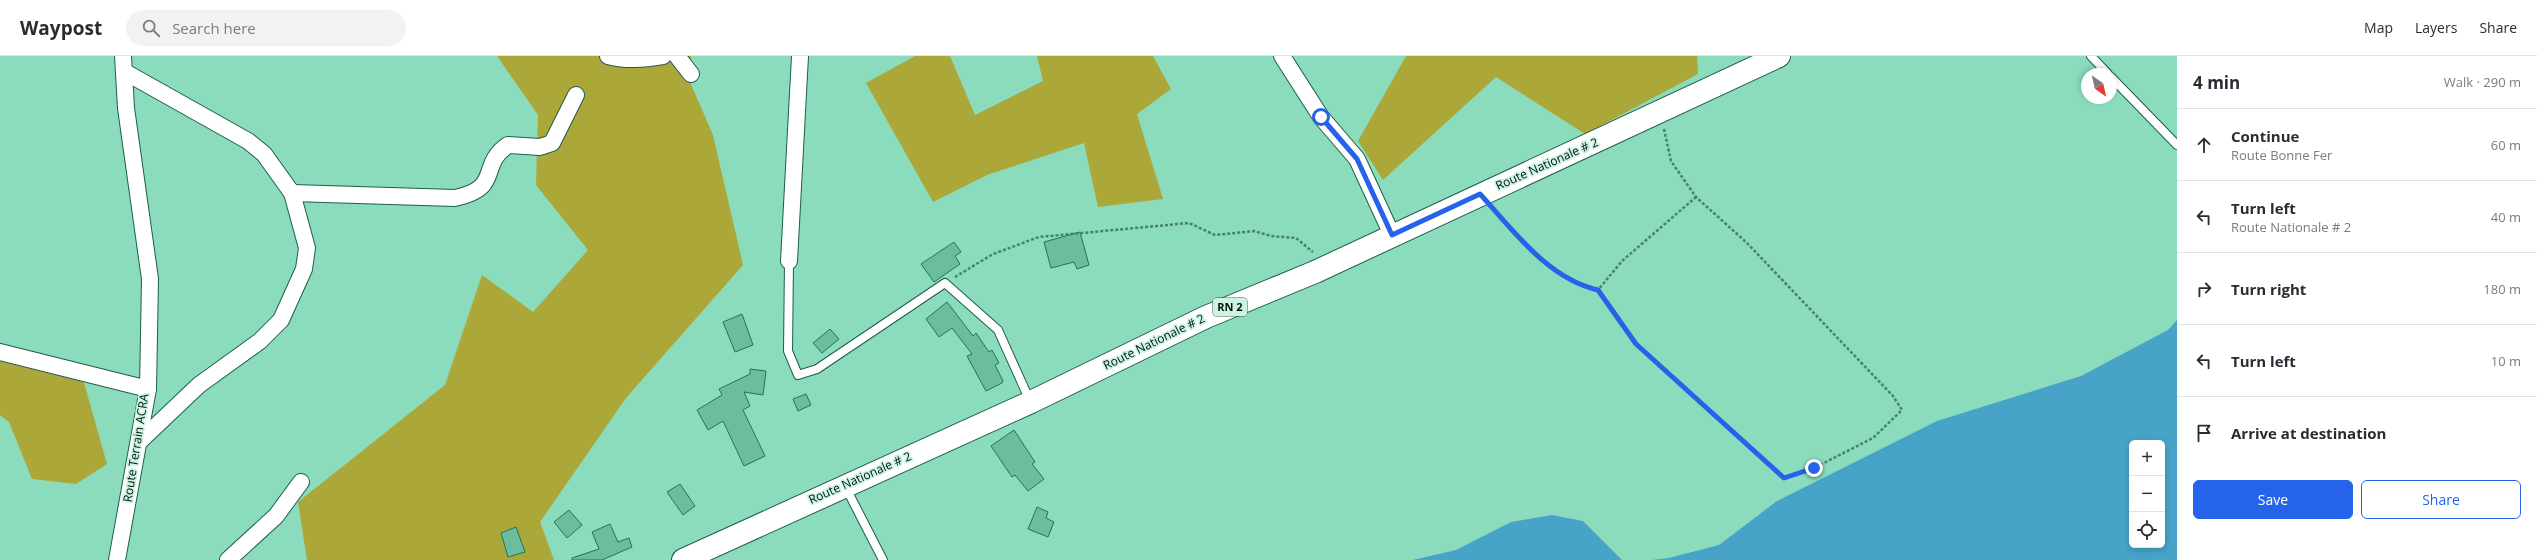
<!DOCTYPE html>
<html lang="en">
<head>
<meta charset="utf-8">
<style>
	:root { --surface:#fff; --page:#f2f2f3; --text:#2b2b33; --muted:#7c7c81; --line:#e1e1e2; --accent:#2563eb }
	body { margin:0; font-family:"Open Sans",sans-serif; background:var(--page); color:var(--text) }
	.controls { position:absolute; right:12px; bottom:12px; display:grid; overflow:hidden; border-radius:6px; box-shadow:0 2px 6px #0003 }
	.controls button { width:36px; height:36px; display:grid; place-items:center; padding:0; border:0; border-bottom:1px solid var(--line); background:var(--surface); color:var(--text); font:20px sans-serif }
	.compass { position:absolute; left:2081px; top:12px; width:36px; height:36px; border-radius:50%; background:var(--surface); box-shadow:0 2px 6px #0003; rotate:146deg }
	.stop { position:absolute; width:12px; height:12px; margin:-9px; border:3px solid #2563eb; border-radius:50%; background:#fff }
	.stop.end { background:#2563eb; border-color:#fff; box-shadow:0 1px 4px #0008 }
	.list { margin:0; padding:0; list-style:none }
	h2 { display:flex; justify-content:space-between; align-items:center; height:52px; margin:0; padding:0 16px; font-size:17px }
	h2 small { font-size:13px; font-weight:400; color:var(--muted) }
	.list li { display:grid; grid-template-columns:26px 1fr auto; gap:12px; align-items:center; box-sizing:border-box; height:72px; padding:0 16px; border-top:1px solid var(--line) }
	.list b { display:block; font-size:15px; white-space:nowrap }
	.list p { margin:0; font-size:13px; white-space:nowrap; color:var(--muted) }
	.list em { font-size:13px; font-style:normal; color:var(--muted) }
	.actions { display:flex; gap:8px; padding:12px 16px }
	.actions a { flex:1; padding:9px 0; border:1px solid var(--accent); border-radius:6px; text-align:center; font-size:14px; color:var(--accent) }
	.actions .main { background:var(--accent); color:#fff }
	.icon { flex:none; width:22px; height:22px; fill:none; stroke:currentColor; stroke-width:2; stroke-linecap:round; stroke-linejoin:round }
	.map { position:relative; flex:none; width:2177px; height:504px; overflow:hidden }
	header { display:flex; align-items:center; gap:24px; box-sizing:border-box; height:56px; padding:0 20px; background:var(--surface); border-bottom:1px solid var(--line) }
	header strong { font-size:19px }
	nav { display:flex; gap:22px; margin-inline-start:auto; font-size:14px }
	.search { width:280px; height:36px; background:var(--page); display:flex; align-items:center; gap:10px; box-sizing:border-box; padding:0 14px; border-radius:22px; color:var(--muted); font-size:15px }
	main { display:flex }
	aside { flex:1; background:var(--surface) }
	.map>svg:first-child { display:block }
	.green { fill:#aba839 }
	.water { fill:#47a3c7; fill-rule:evenodd }
	.building { fill:#6bbd9e; stroke:#1e765a }
	.lines { fill:none; stroke-linecap:round; stroke-linejoin:round }
	.lane-casing { stroke:#1e5e49; stroke-width:10 }
	.street-casing { stroke:#1e5e49; stroke-width:18 }
	.primary-casing { stroke:#1e5e49; stroke-width:24 }
	.path { stroke:#4a816b; stroke-width:2.5; stroke-dasharray:3 2; stroke-linecap:butt }
	.lane { stroke:#fff; stroke-width:8 }
	.street { stroke:#fff; stroke-width:16 }
	.primary { stroke:#fff; stroke-width:22 }
	.route { stroke:#2563eb; stroke-width:5 }
	.labels { text-anchor:middle; stroke-width:3.5; stroke-linejoin:round; paint-order:stroke }
	.shield { fill:#ccf3e2; stroke:#3d584d; stroke-width:1 }
	.shield-label { font-size:11px; font-weight:bold; fill:#00160d }
	.street-label { font-size:12px; fill:#00160d; stroke:#ccf3e2 }
</style>
</head>
<body>
<header>
<strong>Waypost</strong>
<div class="search"><svg class="icon" aria-label="search" viewBox="0 0 24 24"><circle cx="10" cy="10" r="6"/><path d="M15 15l6 6"/></svg>Search here</div>
<nav><a>Map</a><a>Layers</a><a>Share</a></nav>
</header>
<main>
<div class="map">
<svg width="2177" height="504" viewBox="0 0 2177 504">
	<rect width="100%" height="100%" fill="#8adcbc"/>
	<g class="green">
		<path d="M497 0H691L690 26 713 79 743 209 626 342 540 466 554 504H307L298 446 445 329 482 219 533 256 588 194 536 129 538 59Z"/>
		<path d="M915 0H950L975 59 1043 25 1037 0H1153L1171 33 1137 58 1163 143 1098 151 1084 87 987 119 933 146 866 27Z"/>
		<path d="M1406 0H1697L1698 18 1585 78 1496 21 1383 124 1358 85Z"/>
		<path d="M0 304 30 308 83 323 107 408 76 428 32 423 9 366 0 359Z"/>
	</g>
	<g class="water">
		<path d="M2177 264V504H1652L1669 502 1719 489 1777 445 1937 365 2081 320 2168 274ZM2132 387H2162V489H2132Z"/>
		<path d="M1552 459 1583 465 1622 504H1413L1456 494 1511 466Z"/>
	</g>
	<g class="building">
		<path d="M1080 176 1089 209 1077 213 1074 206 1051 212 1044 186Z"/>
		<path d="M954 186 961 196 955 200 960 208 934 226 921 208Z"/>
		<path d="M947 246 973 280 976 277 989 296 992 294 999 307 995 309 1003 325 1002 327 986 335 967 300 972 298 952 272 939 281 926 263Z"/>
		<path d="M742 258 753 289 735 296 723 266Z"/>
		<path d="M830 273 839 283 822 297 813 287Z"/>
		<path d="M750 313 766 315 763 339 744 336 750 350 743 354 765 400 744 410 723 365 708 374 697 354 722 339 719 333 750 318Z"/>
		<path d="M806 338 811 349 798 355 793 343Z"/>
		<path d="M1014 374 1035 406 1032 408 1044 423 1028 435 1015 419 1012 421 991 390Z"/>
		<path d="M680 428 695 450 683 459 667 436Z"/>
		<path d="M1037 451 1048 456 1046 462 1054 466 1048 481 1028 473Z"/>
		<path d="M569 454 582 469 567 482 554 466Z"/>
		<path d="M610 468 618 486 629 482 632 491 602 504H572V502L599 493 592 476Z"/>
		<path d="M516 471 525 496 508 501 501 477Z"/>
	</g>
	<g class="lines">
		<g class="lane-casing">
			<g id="lane">
				<path d="M2091 0 2108 18"/>
				<path d="M2111 21 2177 89"/>
				<path d="M789 205 788 295 798 319 817 313 945 227 998 274 1030 345"/>
				<path d="M846 432 883 504"/>
			</g>
		</g>
		<g class="street-casing">
			<g id="street">
				<path d="M123 0 126 52 150 223 148 333"/>
				<path d="M608 0C626 5 644 3 663 0"/>
				<path d="M677 0 691 18"/>
				<path d="M1282 0 1321 61 1357 103 1392 179"/>
				<path d="M125 16 248 85 264 98 292 137 307 192 304 213 281 264 260 285 199 329 139 386"/>
				<path d="M292 137 455 142C503 132 478 109 508 89L540 91 552 87 576 39"/>
				<path d="M789 205 800 0"/>
				<path d="M0 296 148 333 117 504"/>
				<path d="M228 504 276 460 301 426"/>
			</g>
		</g>
		<g class="primary-casing">
			<path id="primary" d="M683 504 1031 346 1206 261 1315 216 1779 0"/>
		</g>
		<g class="path">
			<path d="M1664 73 1671 105 1696 141 1747 187 1893 340 1902 354 1873 382 1814 412 1784 422 1636 288 1598 234 1622 205 1696 141"/>
			<path d="M1493 152C1522 184 1553 224 1598 234"/>
			<path d="M955 221 993 198 1039 181 1189 167 1215 179 1254 175 1271 180 1296 182 1313 196"/>
		</g>
		<use href="#lane" class="lane"/>
		<use href="#street" class="street"/>
		<use href="#primary" class="primary"/>
	</g>
	<g class="lines">
		<path class="route" d="M1321 61 1357 103 1392 179 1480 138C1513 174 1548 223 1598 234L1636 288 1784 422 1814 412"/>
	</g>
	<g class="labels">
		<rect class="shield" x="1213" y="242" width="34" height="18" rx="3"/>
		<g class="shield-label">
			<text x="1230" y="255">RN 2</text>
		</g>
		<g class="street-label">
			<text transform="translate(1547 108) rotate(-24)" y="4">Route Nationale # 2</text>
			<text transform="translate(1154 286) rotate(-26)" y="4">Route Nationale # 2</text>
			<text transform="translate(136 392) rotate(-81)" y="4">Route Terrain ACRA</text>
			<text transform="translate(860 422) rotate(-24)" y="4">Route Nationale # 2</text>
		</g>
	</g>
</svg>
<div class="controls">
<button>+</button>
<button>−</button>
<button><svg class="icon" aria-label="locate" viewBox="0 0 24 24"><circle cx="12" cy="12" r="6"/><path d="M12 2v4M12 18v4M2 12h4M18 12h4"/></svg></button>
</div>
<svg class="compass" viewBox="-18 -18 36 36"><path d="M0-13l5 13h-10z" fill="#e53935"/><path d="M0 13l5-13h-10z" fill="#7c7c81"/></svg>
<div class="stop" style="left:1321px;top:61px"></div>
<div class="stop end" style="left:1814px;top:412px"></div>
</div>
<aside>
<h2>4 min<small>Walk · 290 m</small></h2>
<ul class="list">
<li><svg class="icon" aria-label="ahead" viewBox="0 0 24 24"><path d="M12 20V5M6 11l6-6 6 6"/></svg><div><b>Continue</b><p>Route Bonne Fer</p></div><em>60 m</em></li>
<li><svg class="icon" aria-label="left" viewBox="0 0 24 24"><path d="M17 20v-9H6M10 6l-5 5 5 5"/></svg><div><b>Turn left</b><p>Route Nationale # 2</p></div><em>40 m</em></li>
<li><svg class="icon" aria-label="right" viewBox="0 0 24 24"><path d="M7 20v-9h11M14 6l5 5-5 5"/></svg><div><b>Turn right</b></div><em>180 m</em></li>
<li><svg class="icon" aria-label="left" viewBox="0 0 24 24"><path d="M17 20v-9H6M10 6l-5 5 5 5"/></svg><div><b>Turn left</b></div><em>10 m</em></li>
<li><svg class="icon" aria-label="arrive" viewBox="0 0 24 24"><path d="M6 21V4h12l-3 4 3 4H6"/></svg><div><b>Arrive at destination</b></div></li>
</ul>
<div class="actions"><a class="main">Save</a><a>Share</a></div>
</aside>
</main>
</body>
</html>
